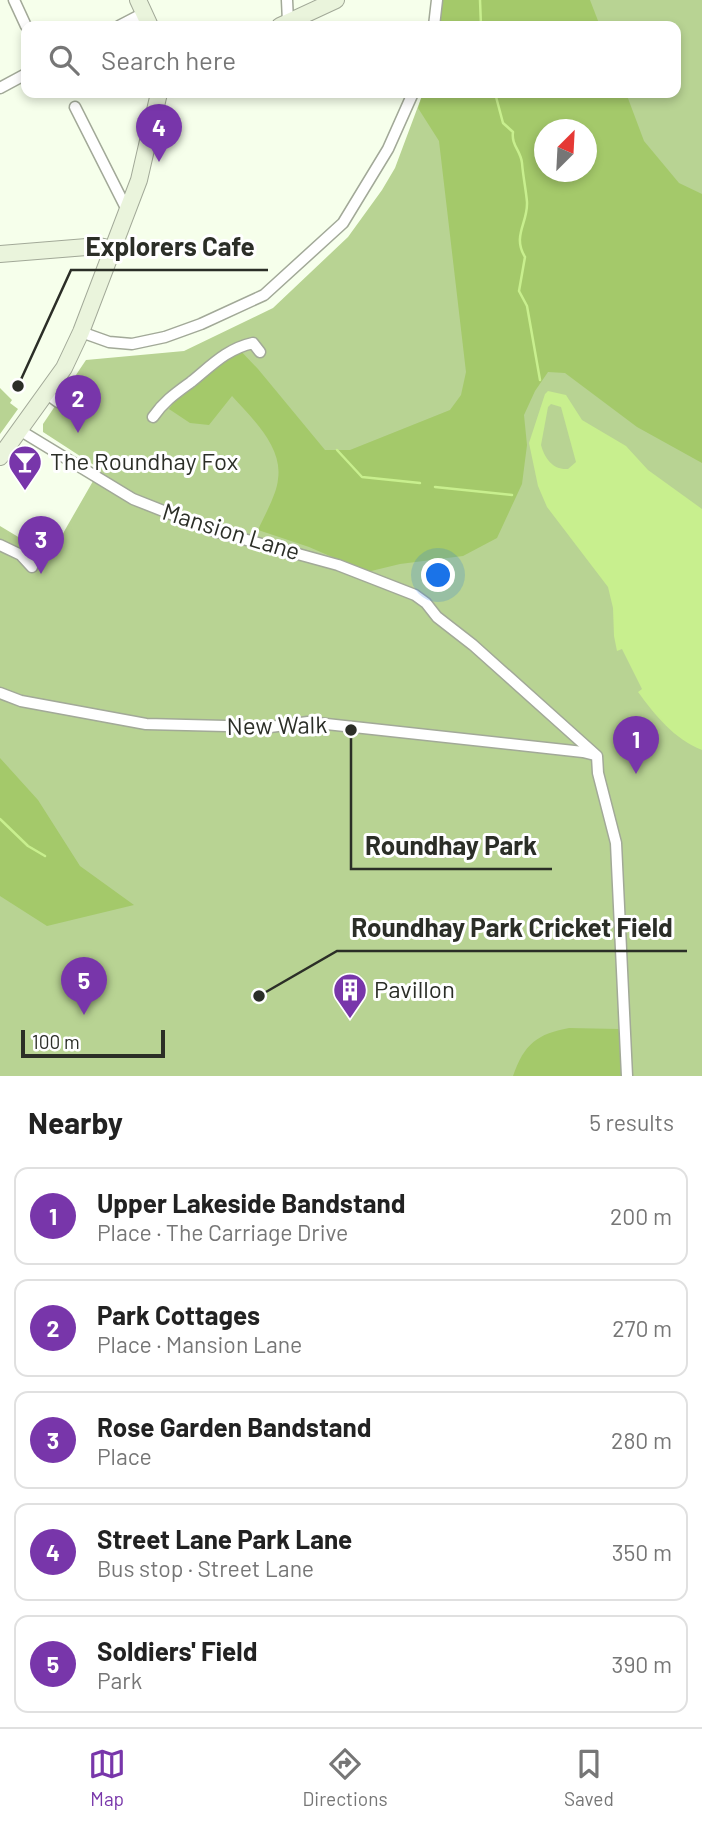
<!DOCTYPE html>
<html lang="en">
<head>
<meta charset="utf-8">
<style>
	:root { --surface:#fff; --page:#f6f6f6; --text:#222; --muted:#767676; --line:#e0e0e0; --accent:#7836aa }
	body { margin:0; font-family:Barlow,sans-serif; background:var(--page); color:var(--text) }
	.compass { position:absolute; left:534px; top:119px; width:63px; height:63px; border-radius:50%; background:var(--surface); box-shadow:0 4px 10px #0003; rotate:24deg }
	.scale { position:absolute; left:21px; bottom:18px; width:144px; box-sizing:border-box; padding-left:7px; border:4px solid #2b2e27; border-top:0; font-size:19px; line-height:24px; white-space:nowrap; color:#2b2e27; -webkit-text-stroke:5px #fff; paint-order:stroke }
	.you { position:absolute; left:439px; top:576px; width:24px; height:24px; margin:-18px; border:5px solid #fff; border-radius:50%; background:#1a73e8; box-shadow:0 0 0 10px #1a73e833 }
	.badge { display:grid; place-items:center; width:46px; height:46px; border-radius:50%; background:var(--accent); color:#fff; font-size:23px; font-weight:700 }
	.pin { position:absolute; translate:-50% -58px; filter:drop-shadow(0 2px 4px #0008) }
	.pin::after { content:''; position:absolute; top:37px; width:24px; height:21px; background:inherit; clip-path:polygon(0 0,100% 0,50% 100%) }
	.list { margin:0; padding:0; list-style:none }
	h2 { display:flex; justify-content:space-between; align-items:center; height:91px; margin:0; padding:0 28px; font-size:30px }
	h2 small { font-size:23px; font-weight:400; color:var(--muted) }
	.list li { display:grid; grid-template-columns:46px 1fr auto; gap:21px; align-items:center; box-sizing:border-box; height:98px; margin:0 14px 14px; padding:0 14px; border:2px solid var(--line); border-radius:14px }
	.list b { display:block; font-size:26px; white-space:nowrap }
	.list p { margin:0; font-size:23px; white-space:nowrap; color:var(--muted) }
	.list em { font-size:23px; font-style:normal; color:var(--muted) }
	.icon { flex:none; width:38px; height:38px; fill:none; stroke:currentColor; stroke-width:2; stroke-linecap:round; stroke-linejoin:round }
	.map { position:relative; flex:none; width:702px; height:1076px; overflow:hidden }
	.search { position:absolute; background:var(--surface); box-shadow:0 4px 10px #0003; left:21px; right:21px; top:21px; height:77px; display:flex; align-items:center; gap:18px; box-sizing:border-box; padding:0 24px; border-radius:14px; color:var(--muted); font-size:26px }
	.sheet { height:651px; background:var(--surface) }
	nav { display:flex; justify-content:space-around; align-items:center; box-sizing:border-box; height:98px; border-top:2px solid var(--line); background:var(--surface); font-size:19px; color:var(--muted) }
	nav a { display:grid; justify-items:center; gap:4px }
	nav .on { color:var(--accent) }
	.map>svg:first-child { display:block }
	.green { fill:#b8d393; fill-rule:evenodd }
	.forest { fill:#a4c96a; fill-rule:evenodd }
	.water { fill:#c8ef8e; fill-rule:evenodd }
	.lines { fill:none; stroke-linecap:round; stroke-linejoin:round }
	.stream { stroke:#c8ef8e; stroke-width:2.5 }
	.street-casing { stroke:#a2a998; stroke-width:13 }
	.secondary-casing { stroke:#a2a998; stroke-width:18 }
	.street { stroke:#fff; stroke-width:10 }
	.secondary { stroke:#eaf4dc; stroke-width:16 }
	.labels { text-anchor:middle; stroke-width:6; stroke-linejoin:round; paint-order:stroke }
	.poi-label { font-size:24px; fill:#2b2e27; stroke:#fff; text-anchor:start }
	.street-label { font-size:24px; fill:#2b2e27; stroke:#fff }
	.leader { fill:none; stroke:#2b2e27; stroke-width:2.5 }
	.callout-dot { fill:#2b2e27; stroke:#fff; stroke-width:2.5 }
	.callout-label { font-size:26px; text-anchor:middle; font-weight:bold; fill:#2b2e27; stroke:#fff; stroke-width:6; stroke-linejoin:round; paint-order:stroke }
</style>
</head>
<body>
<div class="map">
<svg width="702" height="1076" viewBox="0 0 702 1076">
	<rect width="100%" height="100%" fill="#f6ffeb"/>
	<g class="green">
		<path d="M442 0H702V1076H0V526L50 556 100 469 43 432V424L86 360 184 351 273 308 348 237 382 190 395 168 423 93H676V26H440ZM544 130H586V172H544Z"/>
		<path d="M0 388 12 400 10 403 18 409 0 434Z"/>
	</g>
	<g class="forest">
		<path d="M442 0H590L600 26H440Z"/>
		<path d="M423 93H626L644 141 679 183 702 194V463L637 427 565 373 548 372 535 391 524 415 527 445 522 484 497 538 463 556 400 564 367 572 309 547 258 530C264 516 277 494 278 479 283 447 252 418 232 396L209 425 190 423 169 409 195 371 237 347 258 369 325 450H350L450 410 461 395 466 372 439 141 418 108ZM544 130H586V172H544Z"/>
		<path d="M0 758 38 800 80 866 134 905 47 926 0 896Z"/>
		<path d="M569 1028 619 1029 621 1076H513C524 1044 537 1034 569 1028Z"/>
	</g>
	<path class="water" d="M548 391 566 395 582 420 626 446 648 470 702 509V750C674 739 655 715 638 692L642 689 622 649 617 651 614 636 613 608 608 587 547 507 538 486 529 443 545 394ZM551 404 561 407 576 462 568 469C553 470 545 459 541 445L548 407Z"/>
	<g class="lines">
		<g class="stream">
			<path d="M480 0 481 26"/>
			<path d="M495 93 503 123 513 132C511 145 521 151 522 163 523 176 526 190 527 202 528 223 512 236 525 257L519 291 527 306 540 380"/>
			<path d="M337 450 362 477 420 483"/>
			<path d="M435 487 512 495"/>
			<path d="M0 819 28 846 45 856"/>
		</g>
		<g class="street-casing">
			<g id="street">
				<path d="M14 0 26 26"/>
				<path d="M287 0 288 22"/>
				<path d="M119 26 144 13"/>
				<path d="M434 26 437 0"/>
				<path d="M0 88 26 74"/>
				<path d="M75 107 127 210"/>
				<path d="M81 332 109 342 132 344 165 337 201 324 264 295 343 223 388 149 413 93"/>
				<path d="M47 394 58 402"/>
				<path d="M153 417C164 401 176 393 191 382 211 366 226 349 253 343L260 352"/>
				<path d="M21 431 133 499 214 531 338 565 415 595 426 603 437 617 473 645 597 756 598 773 616 843 627 1076"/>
				<path d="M0 545 21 555 32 567"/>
				<path d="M0 693 21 701 146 724 270 727 308 722 583 752 595 755"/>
			</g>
		</g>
		<g class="secondary-casing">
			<g id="secondary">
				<path d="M138 0 150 26"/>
				<path d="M280 26 336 0"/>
				<path d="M0 254 99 246 113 249"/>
				<path d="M0 457 64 368 81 332 139 180 159 93"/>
			</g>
		</g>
		<use href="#street" class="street"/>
		<use href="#secondary" class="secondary"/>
	</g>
	<defs>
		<g id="bar-pin" transform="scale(1.75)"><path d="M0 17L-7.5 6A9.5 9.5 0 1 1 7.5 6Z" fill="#7836aa" stroke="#fff"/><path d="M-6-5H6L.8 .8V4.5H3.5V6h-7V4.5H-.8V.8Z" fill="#fff"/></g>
		<g id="building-pin" transform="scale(1.75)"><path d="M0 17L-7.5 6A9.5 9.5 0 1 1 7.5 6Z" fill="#7836aa" stroke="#fff"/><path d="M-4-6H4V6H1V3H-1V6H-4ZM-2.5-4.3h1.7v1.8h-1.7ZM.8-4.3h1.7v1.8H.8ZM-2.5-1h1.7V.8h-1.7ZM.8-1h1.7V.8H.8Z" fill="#fff"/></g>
	</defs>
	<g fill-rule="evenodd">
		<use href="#bar-pin" x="25" y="462"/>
		<use href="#building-pin" x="350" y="990"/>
	</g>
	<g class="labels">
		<g class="poi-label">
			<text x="50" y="470">The Roundhay Fox</text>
			<text x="374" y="998">Pavillon</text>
		</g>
		<g class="street-label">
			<text transform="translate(231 532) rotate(17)" y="8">Mansion Lane</text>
			<text transform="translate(277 726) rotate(-1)" y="8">New Walk</text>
		</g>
	</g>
	<path class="leader" d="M18 386L71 270H268M351 730L351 869H552M259 996L337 951H687"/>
	<g class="callout-dot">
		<circle cx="18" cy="386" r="7"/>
		<circle cx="351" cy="730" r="7"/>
		<circle cx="259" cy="996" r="7"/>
	</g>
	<g class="callout-label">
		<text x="170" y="256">Explorers Cafe</text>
		<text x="451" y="855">Roundhay Park</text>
		<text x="512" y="937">Roundhay Park Cricket Field</text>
	</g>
</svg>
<svg class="compass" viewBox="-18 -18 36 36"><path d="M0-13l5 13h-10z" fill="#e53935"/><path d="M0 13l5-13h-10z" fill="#767676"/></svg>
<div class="scale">100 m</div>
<div class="you"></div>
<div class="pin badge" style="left:636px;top:774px">1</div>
<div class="pin badge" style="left:78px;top:433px">2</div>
<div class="pin badge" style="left:41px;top:574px">3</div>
<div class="pin badge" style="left:159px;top:162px">4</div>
<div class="pin badge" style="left:84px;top:1015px">5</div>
<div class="search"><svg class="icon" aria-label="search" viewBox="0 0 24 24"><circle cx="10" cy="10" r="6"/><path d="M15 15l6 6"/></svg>Search here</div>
</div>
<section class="sheet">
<h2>Nearby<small>5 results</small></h2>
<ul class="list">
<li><span class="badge">1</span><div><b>Upper Lakeside Bandstand</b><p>Place · The Carriage Drive</p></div><em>200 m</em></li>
<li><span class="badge">2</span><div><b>Park Cottages</b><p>Place · Mansion Lane</p></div><em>270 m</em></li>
<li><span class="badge">3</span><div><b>Rose Garden Bandstand</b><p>Place</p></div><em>280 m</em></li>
<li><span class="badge">4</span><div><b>Street Lane Park Lane</b><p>Bus stop · Street Lane</p></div><em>350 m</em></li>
<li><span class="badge">5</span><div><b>Soldiers' Field</b><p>Park</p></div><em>390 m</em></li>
</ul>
</section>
<nav>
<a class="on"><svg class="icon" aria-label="map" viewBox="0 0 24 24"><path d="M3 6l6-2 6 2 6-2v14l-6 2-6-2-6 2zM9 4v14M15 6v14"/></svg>Map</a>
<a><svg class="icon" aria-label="directions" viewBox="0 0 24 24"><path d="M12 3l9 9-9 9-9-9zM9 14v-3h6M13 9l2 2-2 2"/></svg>Directions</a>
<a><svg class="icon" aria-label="saved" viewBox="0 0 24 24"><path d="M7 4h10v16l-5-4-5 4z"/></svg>Saved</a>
</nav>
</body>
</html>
